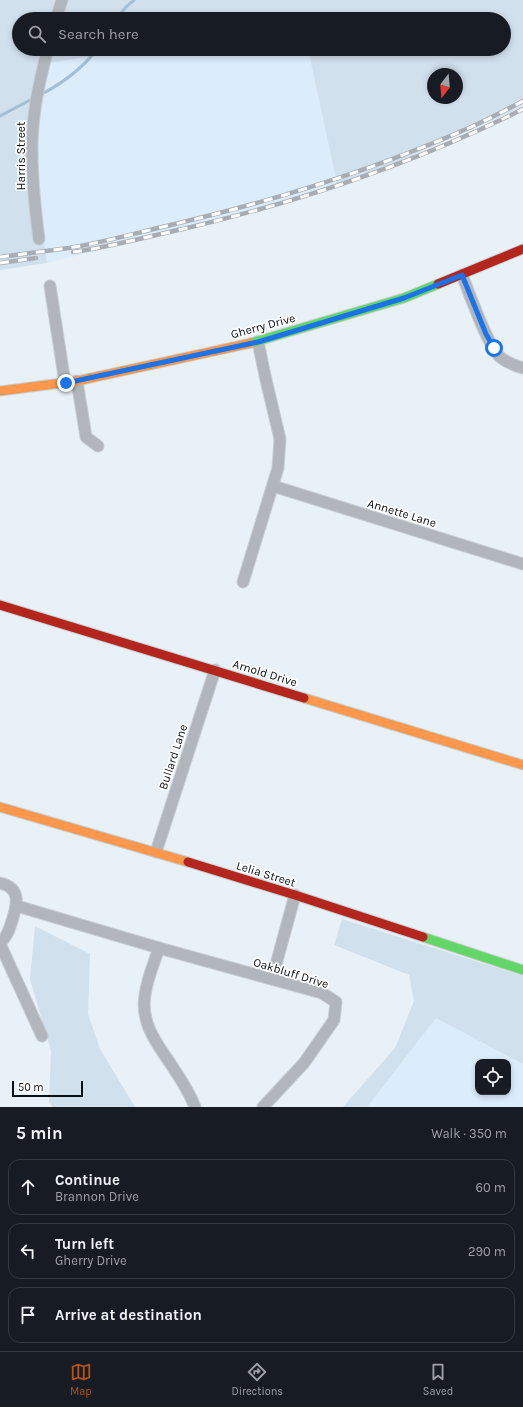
<!DOCTYPE html>
<html lang="en">
<head>
<meta charset="utf-8">
<style>
	:root { --surface:#171b24; --page:#20242c; --text:#f1f3f6; --muted:#9ea1a6; --line:#363941; --accent:#b45309 }
	body { margin:0; font-family:Karla,sans-serif; background:var(--page); color:var(--text) }
	.controls { position:absolute; right:12px; bottom:12px; display:grid; overflow:hidden; border-radius:8px; box-shadow:0 2px 6px #0003 }
	.controls button { width:36px; height:36px; display:grid; place-items:center; padding:0; border:0; border-bottom:1px solid var(--line); background:var(--surface); color:var(--text); font:20px sans-serif }
	.compass { position:absolute; left:427px; top:68px; width:36px; height:36px; border-radius:50%; background:var(--surface); box-shadow:0 2px 6px #0003; rotate:196deg }
	.scale { position:absolute; left:12px; bottom:10px; width:71px; box-sizing:border-box; padding-left:4px; border:2px solid #070f16; border-top:0; font-size:11px; line-height:14px; white-space:nowrap; color:#070f16; -webkit-text-stroke:3px #fff; paint-order:stroke }
	.stop { position:absolute; width:12px; height:12px; margin:-9px; border:3px solid #1a73e8; border-radius:50%; background:#fff }
	.stop.end { background:#1a73e8; border-color:#fff; box-shadow:0 1px 4px #0008 }
	.list { margin:0; padding:0; list-style:none }
	h2 { display:flex; justify-content:space-between; align-items:center; height:52px; margin:0; padding:0 16px; font-size:17px }
	h2 small { font-size:13px; font-weight:400; color:var(--muted) }
	.list li { display:grid; grid-template-columns:26px 1fr auto; gap:12px; align-items:center; box-sizing:border-box; height:56px; margin:0 8px 8px; padding:0 8px; border:1px solid var(--line); border-radius:12px }
	.list b { display:block; font-size:15px; white-space:nowrap }
	.list p { margin:0; font-size:13px; white-space:nowrap; color:var(--muted) }
	.list em { font-size:13px; font-style:normal; color:var(--muted) }
	.icon { flex:none; width:22px; height:22px; fill:none; stroke:currentColor; stroke-width:2; stroke-linecap:round; stroke-linejoin:round }
	.map { position:relative; flex:none; width:523px; height:1107px; overflow:hidden }
	.search { position:absolute; background:var(--surface); box-shadow:0 2px 6px #0003; left:12px; right:12px; top:12px; height:44px; display:flex; align-items:center; gap:10px; box-sizing:border-box; padding:0 14px; border-radius:22px; color:var(--muted); font-size:15px }
	.sheet { height:244px; background:var(--surface) }
	nav { display:flex; justify-content:space-around; align-items:center; box-sizing:border-box; height:56px; border-top:1px solid var(--line); background:var(--surface); font-size:11px; color:var(--muted) }
	nav a { display:grid; justify-items:center; gap:2px }
	nav .on { color:var(--accent) }
	.map>svg:first-child { display:block }
	.built { fill:#dbecfb; fill-rule:evenodd }
	.green { fill:#d1e0ed; fill-rule:evenodd }
	.lines { fill:none; stroke-linecap:round; stroke-linejoin:round }
	.stream { stroke:#a4bed4; stroke-width:3 }
	.street-casing { stroke:#c7cdd2; stroke-width:13 }
	.fast-casing { stroke:#c7cdd2; stroke-width:11 }
	.slow-casing { stroke:#c7cdd2; stroke-width:11 }
	.jam-casing { stroke:#c7cdd2; stroke-width:11 }
	.street { stroke:#b0b6bb; stroke-width:11 }
	.fast { stroke:#63d668; stroke-width:9 }
	.slow { stroke:#ff974d; stroke-width:9 }
	.jam { stroke:#b3261e; stroke-width:9 }
	.rail-casing { stroke:#a7adb2; stroke-width:4.5 }
	.rail { stroke:#fff; stroke-width:3; stroke-dasharray:9; stroke-linecap:butt }
	.route { stroke:#1a73e8; stroke-width:5 }
	.labels { text-anchor:middle; stroke-width:3.5; stroke-linejoin:round; paint-order:stroke }
	.street-label { font-size:12px; fill:#070f16; stroke:#fff }
</style>
</head>
<body>
<div class="map">
<svg width="523" height="1107" viewBox="0 0 523 1107">
	<rect width="100%" height="100%" fill="#e9f1f8"/>
	<g class="built">
		<path d="M138 49H308L338 188 177 231 47 263 35 180 42 64Z"/>
		<path d="M436 1018 523 1064V1107H367ZM478 1062H508V1092H478Z"/>
	</g>
	<g class="green">
		<path d="M0 0H523V105L513 111 338 188 308 49H504V19H19V49H138L42 64 35 180 47 263 0 270ZM433 74H457V98H433Z"/>
		<path d="M342 919 523 976V1064L436 1018 367 1107H343L395 1048 414 1001 409 975 334 945Z"/>
		<path d="M35 926 90 954 88 1014 100 1049 135 1107H53L49 1102 51 1051 30 979Z"/>
	</g>
	<g class="lines">
		<g class="stream">
			<path d="M116 19 126 7 134 0"/>
			<path d="M40 95C61 84 83 68 97 49"/>
			<path d="M0 116 34 98"/>
		</g>
		<g class="street-casing">
			<g id="street">
				<path d="M56 19 62 0"/>
				<path d="M39 239C35 209 32 179 32 148 32 115 39 81 48 49"/>
				<path d="M462 275C469 292 488 347 500 357 506 362 516 366 523 368"/>
				<path d="M50 286 65 383"/>
				<path d="M77 381 86 437 98 446"/>
				<path d="M273 486 523 564"/>
				<path d="M243 582 278 468 280 439 266 380 258 342"/>
				<path d="M156 852 215 670"/>
				<path d="M0 883C22 888 17 905 12 921 9 930 7 937 0 943"/>
				<path d="M17 906 159 948 322 993 336 1002 334 1020 304 1063 263 1107"/>
				<path d="M0 944 42 1036"/>
				<path d="M159 948C154 963 147 979 145 995 140 1025 159 1046 174 1069 182 1081 190 1094 195 1107"/>
				<path d="M272 979 295 895"/>
			</g>
		</g>
		<g class="fast-casing">
			<g id="fast">
				<path d="M251 343 404 298 438 284"/>
				<path d="M423 937 523 970"/>
			</g>
		</g>
		<g class="slow-casing">
			<g id="slow">
				<path d="M0 391 77 381 251 343"/>
				<path d="M304 698 523 765"/>
				<path d="M0 807 188 862"/>
			</g>
		</g>
		<g class="jam-casing">
			<g id="jam">
				<path d="M438 284 523 249"/>
				<path d="M0 605 304 698"/>
				<path d="M188 862 295 895 423 937"/>
			</g>
		</g>
		<use href="#street" class="street"/>
		<use href="#fast" class="fast"/>
		<use href="#slow" class="slow"/>
		<use href="#jam" class="jam"/>
		<g class="rail-casing">
			<g id="rail">
				<path d="M73 252C110 247 146 237 183 229 302 201 413 164 523 109"/>
				<path d="M0 257C23 254 46 251 69 248 105 242 140 232 175 224 277 200 376 169 471 127 489 119 506 110 523 101"/>
				<path d="M0 263 36 258"/>
			</g>
		</g>
		<use href="#rail" class="rail"/>
	</g>
	<g class="lines">
		<path class="route" d="M66 383 258 342 404 298 462 275 486 334 494 348"/>
	</g>
	<g class="labels">
		<g class="street-label">
			<text transform="translate(21 156) rotate(-90)" y="4">Harris Street</text>
			<text transform="translate(263 326) rotate(-15)" y="4">Gherry Drive</text>
			<text transform="translate(402 513) rotate(17)" y="4">Annette Lane</text>
			<text transform="translate(265 673) rotate(17)" y="4">Arnold Drive</text>
			<text transform="translate(173 757) rotate(-72)" y="4">Bullard Lane</text>
			<text transform="translate(266 874) rotate(17)" y="4">Lelia Street</text>
			<text transform="translate(291 973) rotate(17)" y="4">Oakbluff Drive</text>
		</g>
	</g>
</svg>
<div class="controls">
<button><svg class="icon" aria-label="locate" viewBox="0 0 24 24"><circle cx="12" cy="12" r="6"/><path d="M12 2v4M12 18v4M2 12h4M18 12h4"/></svg></button>
</div>
<svg class="compass" viewBox="-18 -18 36 36"><path d="M0-13l5 13h-10z" fill="#e53935"/><path d="M0 13l5-13h-10z" fill="#9ea1a6"/></svg>
<div class="scale">50 m</div>
<div class="stop" style="left:494px;top:348px"></div>
<div class="stop end" style="left:66px;top:383px"></div>
<div class="search"><svg class="icon" aria-label="search" viewBox="0 0 24 24"><circle cx="10" cy="10" r="6"/><path d="M15 15l6 6"/></svg>Search here</div>
</div>
<section class="sheet">
<h2>5 min<small>Walk · 350 m</small></h2>
<ul class="list">
<li><svg class="icon" aria-label="ahead" viewBox="0 0 24 24"><path d="M12 20V5M6 11l6-6 6 6"/></svg><div><b>Continue</b><p>Brannon Drive</p></div><em>60 m</em></li>
<li><svg class="icon" aria-label="left" viewBox="0 0 24 24"><path d="M17 20v-9H6M10 6l-5 5 5 5"/></svg><div><b>Turn left</b><p>Gherry Drive</p></div><em>290 m</em></li>
<li><svg class="icon" aria-label="arrive" viewBox="0 0 24 24"><path d="M6 21V4h12l-3 4 3 4H6"/></svg><div><b>Arrive at destination</b></div></li>
</ul>
</section>
<nav>
<a class="on"><svg class="icon" aria-label="map" viewBox="0 0 24 24"><path d="M3 6l6-2 6 2 6-2v14l-6 2-6-2-6 2zM9 4v14M15 6v14"/></svg>Map</a>
<a><svg class="icon" aria-label="directions" viewBox="0 0 24 24"><path d="M12 3l9 9-9 9-9-9zM9 14v-3h6M13 9l2 2-2 2"/></svg>Directions</a>
<a><svg class="icon" aria-label="saved" viewBox="0 0 24 24"><path d="M7 4h10v16l-5-4-5 4z"/></svg>Saved</a>
</nav>
</body>
</html>
